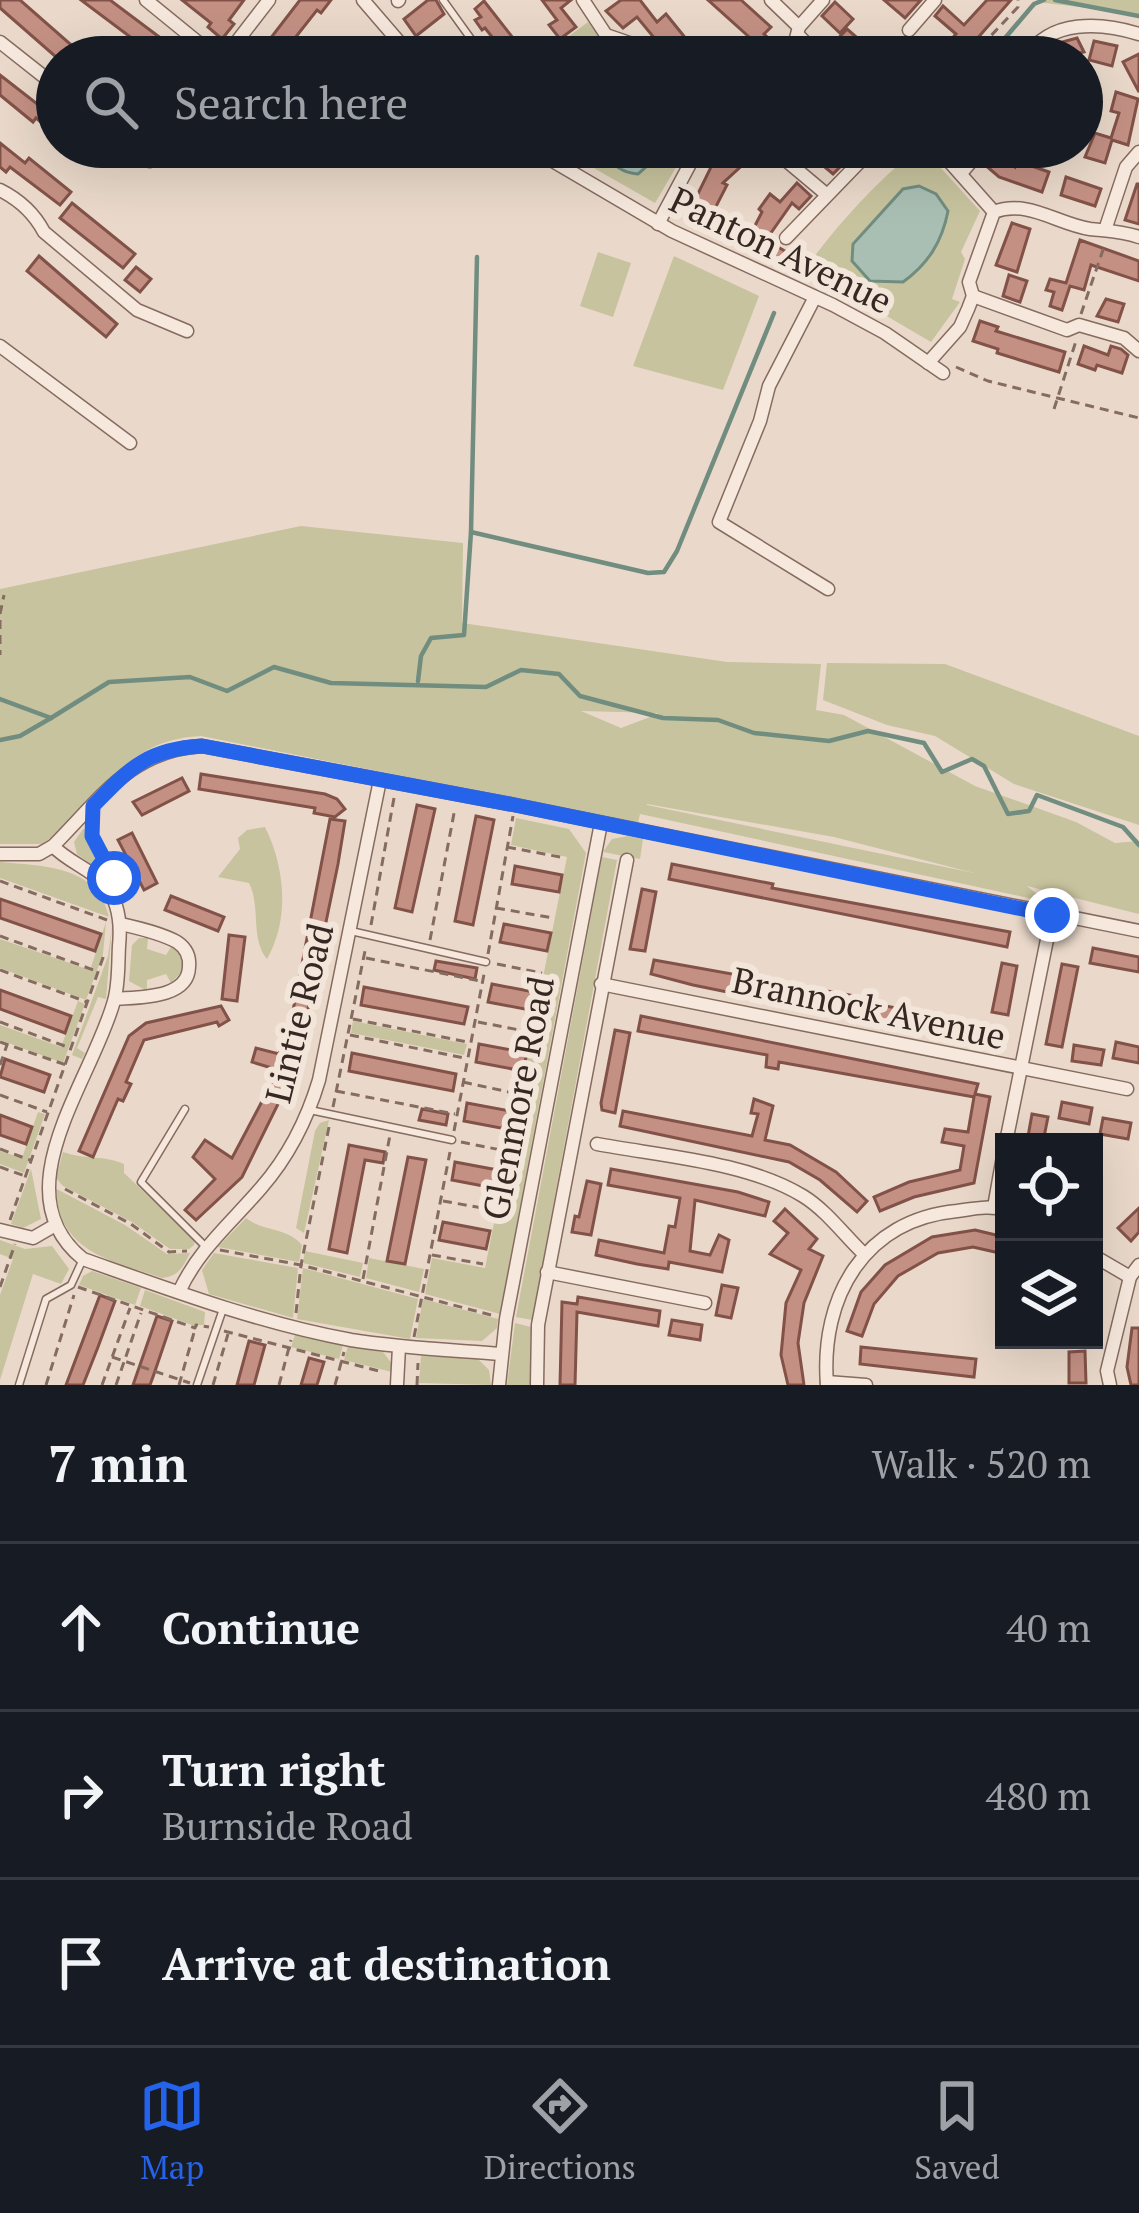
<!DOCTYPE html>
<html lang="en">
<head>
<meta charset="utf-8">
<style>
	:root { --surface:#171b24; --page:#242831; --text:#f1f3f6; --muted:#9ea1a6; --line:#363941; --accent:#2563eb }
	body { margin:0; font-family:"PT Serif",serif; background:var(--page); color:var(--text) }
	.controls { position:absolute; right:36px; bottom:36px; display:grid; overflow:hidden; border-radius:0px; box-shadow:0 12px 48px #0002 }
	.controls button { width:108px; height:108px; display:grid; place-items:center; padding:0; border:0; border-bottom:3px solid var(--line); background:var(--surface); color:var(--text); font:60px sans-serif }
	.stop { position:absolute; width:36px; height:36px; margin:-27px; border:9px solid #2563eb; border-radius:50%; background:#fff }
	.stop.end { background:#2563eb; border-color:#fff; box-shadow:0 3px 12px #0008 }
	.list { margin:0; padding:0; list-style:none }
	h2 { display:flex; justify-content:space-between; align-items:center; height:156px; margin:0; padding:0 48px; font-size:51px }
	h2 small { font-size:39px; font-weight:400; color:var(--muted) }
	.list li { display:grid; grid-template-columns:78px 1fr auto; gap:36px; align-items:center; box-sizing:border-box; height:168px; padding:0 48px; border-top:3px solid var(--line) }
	.list b { display:block; font-size:45px; white-space:nowrap }
	.list p { margin:0; font-size:39px; white-space:nowrap; color:var(--muted) }
	.list em { font-size:39px; font-style:normal; color:var(--muted) }
	.icon { flex:none; width:66px; height:66px; fill:none; stroke:currentColor; stroke-width:2; stroke-linecap:round; stroke-linejoin:round }
	.map { position:relative; flex:none; width:1139px; height:1385px; overflow:hidden }
	.search { position:absolute; background:var(--surface); box-shadow:0 12px 48px #0002; left:36px; right:36px; top:36px; height:132px; display:flex; align-items:center; gap:30px; box-sizing:border-box; padding:0 42px; border-radius:66px; color:var(--muted); font-size:45px }
	.sheet { height:660px; background:var(--surface) }
	nav { display:flex; justify-content:space-around; align-items:center; box-sizing:border-box; height:168px; border-top:3px solid var(--line); background:var(--surface); font-size:33px; color:var(--muted) }
	nav a { display:grid; justify-items:center; gap:6px }
	nav .on { color:var(--accent) }
	.map>svg:first-child { display:block }
	.green { fill:#c7c39e; fill-rule:evenodd }
	.water { fill:#aabfb4; stroke:#718d80; stroke-width:3 }
	.lines { fill:none; stroke-linecap:round; stroke-linejoin:round }
	.stream { stroke:#718d80; stroke-width:4.5 }
	.building { fill:#c49084; stroke:#825248; stroke-width:3 }
	.service-casing { stroke:#856b60; stroke-width:9 }
	.minor-casing { stroke:#856b60; stroke-width:15 }
	.path { stroke:#856b60; stroke-width:3; stroke-dasharray:9 6; stroke-linecap:butt }
	.service { stroke:#f6e8dc; stroke-width:6 }
	.minor { stroke:#f6e8dc; stroke-width:12 }
	.route { stroke:#2563eb; stroke-width:15 }
	.labels { text-anchor:middle; stroke-width:12; stroke-linejoin:round; paint-order:stroke }
	.street-label { font-size:36px; fill:#372722; stroke:#f2e5d9 }
</style>
</head>
<body>
<div class="map">
<svg width="1139" height="1385" viewBox="0 0 1139 1385">
	<rect width="100%" height="100%" fill="#ead9ca"/>
	<g class="green">
		<path d="M1042 0H1139V14L1045 3Z"/>
		<path d="M588 22 601 39 641 53 640 57H541Z"/>
		<path d="M557 147H688L655 203Z"/>
		<path d="M912 153 925 166 940 167 980 211 961 252 965 259 952 299 960 302 931 342 844 291 802 273C833 230 870 188 912 153Z"/>
		<path d="M598 252 631 263 613 317 580 306Z"/>
		<path d="M674 256 759 296 723 390 633 366Z"/>
		<path d="M301 526 463 543 462 623 727 662 821 664 816 710 844 715 975 786 1076 822 1115 843 1139 841V914L1027 886 1047 902 640 814 638 823 201 736C119 740 102 803 42 844H0V589ZM581 711 657 713 658 714 621 728ZM647 804 834 837 974 873 647 805Z"/>
		<path d="M827 663 945 664 1139 736V825L1014 784 935 736 887 725 823 700Z"/>
		<path d="M516 818 569 829 586 853 500 1314 425 1294 432 1258 485 1268 567 857 511 845Z"/>
		<path d="M265 827C285 867 290 919 267 959 250 938 261 906 249 883L218 877 240 849 238 838 247 830Z"/>
		<path d="M83 829 88 830 112 880 77 854 74 842Z"/>
		<path d="M628 836 643 839 640 859 603 852 612 839Z"/>
		<path d="M602 857 617 860 532 1320 516 1317Z"/>
		<path d="M0 862C42 866 98 865 109 917L0 878Z"/>
		<path d="M106 922 103 954 86 1000 0 968V939L90 970Z"/>
		<path d="M112 926 106 999 98 997 77 1048 85 1053 82 1059 72 1055 108 956Z"/>
		<path d="M139 938H148L147 949 166 955 171 947 180 954 183 970 171 983 166 974 147 980V991L129 981 132 945Z"/>
		<path d="M78 1001 85 1004 63 1063 0 1040V1025L61 1047Z"/>
		<path d="M353 1021 467 1044 464 1055 351 1033Z"/>
		<path d="M38 1112 45 1114 24 1173 0 1164V1151L22 1158Z"/>
		<path d="M329 1120 304 1233 296 1228 315 1131 320 1123Z"/>
		<path d="M63 1152C86 1160 104 1155 124 1164V1173L195 1240 194 1245 189 1249H170L132 1222 63 1186 56 1178Z"/>
		<path d="M31 1169 41 1219 23 1228 11 1224Z"/>
		<path d="M51 1186 125 1225 167 1254 190 1253C183 1267 179 1276 162 1278 104 1258 64 1254 51 1186Z"/>
		<path d="M246 1218C264 1232 287 1227 302 1245L299 1262 218 1247Z"/>
		<path d="M0 1240 25 1249 52 1246 69 1269 61 1284 33 1274 0 1380V1295L13 1259 0 1254Z"/>
		<path d="M305 1251 363 1263 360 1277 303 1263Z"/>
		<path d="M214 1253 298 1268 293 1318 209 1294 202 1270Z"/>
		<path d="M369 1258 424 1269 419 1292 366 1278Z"/>
		<path d="M303 1268 418 1299 410 1339 297 1319Z"/>
		<path d="M92 1271 141 1288 135 1305 79 1285 83 1276Z"/>
		<path d="M145 1290 205 1312 204 1325H192L140 1306Z"/>
		<path d="M423 1299 498 1319 497 1328 482 1341 416 1338Z"/>
		<path d="M515 1323 531 1327 530 1385H507Z"/>
		<path d="M295 1335 343 1345 339 1359 291 1347Z"/>
		<path d="M348 1346 383 1352 392 1364V1372L344 1360Z"/>
		<path d="M421 1356 478 1359 489 1370 491 1385 419 1383Z"/>
	</g>
	<g class="water">
		<path d="M596 147H669L638 174C618 173 610 160 596 147Z"/>
		<path d="M919 186 936 194 948 211C942 242 928 264 903 282L870 281 852 261 853 244 903 189Z"/>
	</g>
	<g class="lines">
		<g class="stream">
			<path d="M1055 0 1139 16"/>
			<path d="M989 57 1034 4 1044 0"/>
			<path d="M800 258H810"/>
			<path d="M471 532 648 573 664 572 677 551 774 313"/>
			<path d="M418 681 421 656 431 638 464 635 471 532 477 257"/>
			<path d="M0 699 51 718 109 682 190 677 227 691 274 667 331 683 486 687 521 670 559 674 580 696 663 718 718 720 754 733 829 741 868 731 924 743 942 772 972 759 984 766 1008 814 1029 811 1037 795 1123 827 1139 845"/>
			<path d="M0 740 20 736 51 718"/>
		</g>
	</g>
	<g class="building">
		<path d="M0 0H20L85 57H56L0 8Z"/>
		<path d="M81 0H110L186 57H157Z"/>
		<path d="M182 0H244L229 20 234 24 222 39 208 27 211 23Z"/>
		<path d="M300 0H331L321 13 317 10 280 57H256Z"/>
		<path d="M428 0H436L444 14 416 36 404 19Z"/>
		<path d="M542 0H571L561 8 576 27 560 39 549 25 557 20Z"/>
		<path d="M621 0H640L657 22 666 14 696 51 689 57H670L637 17 623 28 606 11Z"/>
		<path d="M708 0H741L771 27 764 34 780 49 772 57H761L753 50 758 45Z"/>
		<path d="M884 0H921L905 18Z"/>
		<path d="M987 0H1011L961 57H935L956 34 935 16 943 6 964 25Z"/>
		<path d="M484 1 513 38 528 57H508L485 28 482 30 475 20 481 17 475 9Z"/>
		<path d="M835 2 853 19 840 33 822 16Z"/>
		<path d="M847 29 862 42 847 57H843L831 46Z"/>
		<path d="M1077 38 1084 52 1061 57 1055 44Z"/>
		<path d="M1094 41 1117 46 1112 66 1089 60Z"/>
		<path d="M1139 54V92L1123 62Z"/>
		<path d="M0 75 50 114 57 106V135L36 118 33 122 0 95Z"/>
		<path d="M1116 92 1138 99 1128 145 1112 140 1105 163 1085 157 1095 133 1111 138 1119 113 1111 111Z"/>
		<path d="M0 143 25 163 29 158 71 192 60 205 10 167 6 172 0 167Z"/>
		<path d="M736 147 760 149 723 183 727 185 705 228 686 218 712 165 725 151 729 155Z"/>
		<path d="M801 147H832L847 160 833 174Z"/>
		<path d="M996 150 1015 167 1017 161 1049 172 1042 192 999 177 984 164Z"/>
		<path d="M1066 177 1101 189 1095 206 1061 195Z"/>
		<path d="M797 183 811 196 799 209 792 203 766 240 785 251 780 262 746 243 762 212 759 209 770 194 780 202Z"/>
		<path d="M1137 184H1139V224L1125 220Z"/>
		<path d="M72 203 135 254 123 268 60 218Z"/>
		<path d="M1012 223 1030 229 1017 272 996 265Z"/>
		<path d="M1080 240 1139 261V281L1091 265 1084 290 1070 286 1062 310 1050 306 1054 292 1046 290 1050 279 1066 283Z"/>
		<path d="M39 256 117 324 106 337 27 271Z"/>
		<path d="M136 267 151 279 140 292 125 280Z"/>
		<path d="M1009 275 1027 281 1020 302 1003 296Z"/>
		<path d="M1106 299 1124 304 1118 322 1097 316Z"/>
		<path d="M980 321 998 327 996 331 1065 352 1059 372 997 353 998 349 973 341Z"/>
		<path d="M1084 346 1108 355 1111 346 1121 349 1128 355 1122 373 1097 365 1095 370 1078 364Z"/>
		<path d="M201 774 325 794 337 799 345 809 335 817 314 813 315 808 199 789Z"/>
		<path d="M182 778 189 791 142 815 133 802Z"/>
		<path d="M417 805 435 809 412 912 395 908Z"/>
		<path d="M476 816 494 820 473 925 455 921Z"/>
		<path d="M330 819 345 821 338 864 308 1009 283 1094 242 1177 196 1220 185 1210 215 1179 193 1157 205 1140 232 1158 276 1075 275 1069 252 1062 256 1048 279 1054 291 1021Z"/>
		<path d="M132 833 157 883 144 890 118 840Z"/>
		<path d="M672 864 773 884 772 888 1010 932 1007 947 669 879Z"/>
		<path d="M515 866 562 875 559 892 512 884Z"/>
		<path d="M642 889 656 892 645 951 630 949Z"/>
		<path d="M171 896 224 917 218 931 165 910Z"/>
		<path d="M0 899 101 934 95 951 0 918Z"/>
		<path d="M504 924 551 933 547 951 500 942Z"/>
		<path d="M229 935 245 937 237 1001 222 999Z"/>
		<path d="M1093 948 1139 957V972L1090 963Z"/>
		<path d="M654 960 855 996V1000L983 1025 981 1041 863 1019 864 1013 767 996 766 1000 693 985 651 974Z"/>
		<path d="M436 961 477 968 475 979 434 970Z"/>
		<path d="M1002 963 1017 966 1008 1015 992 1012Z"/>
		<path d="M1062 964 1078 967 1062 1047 1046 1044Z"/>
		<path d="M492 984 539 993 535 1011 488 1002Z"/>
		<path d="M364 987 468 1007 464 1024 361 1005Z"/>
		<path d="M0 990 71 1016 65 1033 0 1009Z"/>
		<path d="M221 1006 229 1020 219 1026 217 1022 144 1040 126 1082 131 1084 123 1101 118 1099 93 1157 79 1151 129 1036 146 1023Z"/>
		<path d="M641 1016 978 1084 975 1094 990 1097 974 1183 914 1197 880 1211 874 1197 909 1182 960 1170 964 1146 942 1142 945 1129 968 1132 974 1097 779 1062 778 1069 766 1067 767 1055 638 1031Z"/>
		<path d="M615 1030 630 1033 615 1113 602 1110 601 1103Z"/>
		<path d="M1116 1042 1139 1047V1063L1113 1058Z"/>
		<path d="M479 1044 527 1053 523 1071 476 1062Z"/>
		<path d="M1074 1045 1104 1050 1101 1065 1072 1061Z"/>
		<path d="M352 1053 456 1074 453 1091 349 1071Z"/>
		<path d="M5 1059 50 1075 44 1092 0 1077Z"/>
		<path d="M754 1099 773 1106 765 1140 790 1145 836 1172 867 1201 857 1212 820 1180 789 1162 620 1126 623 1111 752 1136 758 1114 751 1113Z"/>
		<path d="M1062 1102 1092 1108 1089 1124 1059 1118Z"/>
		<path d="M467 1103 515 1112 511 1130 464 1121Z"/>
		<path d="M422 1109 448 1114 446 1125 419 1120Z"/>
		<path d="M1032 1114 1048 1117 1043 1142H1027Z"/>
		<path d="M0 1115 32 1127 26 1144 0 1135Z"/>
		<path d="M1103 1118 1131 1123 1128 1139 1100 1134Z"/>
		<path d="M349 1145 385 1152 383 1163 365 1160 347 1253 329 1249Z"/>
		<path d="M408 1157 426 1160 405 1264 387 1261Z"/>
		<path d="M455 1162 503 1171 499 1189 452 1180Z"/>
		<path d="M611 1169 738 1192 769 1202 765 1216 695 1200 690 1251 710 1255 719 1235 729 1240 722 1272 669 1262 668 1269 637 1264 596 1255 599 1240 664 1253 669 1226 675 1227 680 1198 608 1185Z"/>
		<path d="M587 1181 601 1184 591 1235 572 1232 575 1216 579 1217Z"/>
		<path d="M1139 1208V1232L1131 1241 1118 1228Z"/>
		<path d="M785 1209 817 1239 809 1249 823 1256 804 1303 798 1343 804 1385H788L781 1355 786 1303 801 1270 770 1254 788 1233 774 1221Z"/>
		<path d="M443 1222 490 1231 486 1249 439 1240Z"/>
		<path d="M975 1230 1004 1237V1254L973 1247 938 1253 898 1276 874 1304 862 1336 847 1331 861 1292 885 1265 932 1237Z"/>
		<path d="M722 1285 738 1288 731 1318 716 1315Z"/>
		<path d="M100 1295 115 1301 98 1347 83 1385H66Z"/>
		<path d="M578 1297 660 1311 658 1326 577 1312 575 1385H560L562 1302 577 1304Z"/>
		<path d="M157 1316 172 1321 154 1374 150 1385H133Z"/>
		<path d="M672 1320 702 1325 700 1340 669 1335Z"/>
		<path d="M1132 1328H1139V1385H1131L1127 1367Z"/>
		<path d="M249 1341 265 1345 254 1385H237Z"/>
		<path d="M861 1347 976 1359 974 1377 860 1364Z"/>
		<path d="M1085 1351 1086 1383H1069V1352Z"/>
		<path d="M309 1358 324 1362 317 1385H301Z"/>
	</g>
	<g class="lines">
		<g class="service-casing">
			<g id="service">
				<path d="M443 0 484 57"/>
				<path d="M351 931 486 962"/>
				<path d="M185 1109 141 1182 206 1247"/>
				<path d="M310 1110 452 1140"/>
				<path d="M19 1385 46 1299 71 1285 83 1259"/>
				<path d="M197 1385 223 1309"/>
			</g>
		</g>
		<g class="minor-casing">
			<g id="minor">
				<path d="M146 0 216 57"/>
				<path d="M363 0 412 57"/>
				<path d="M583 0 606 35 641 47 650 57"/>
				<path d="M771 0 799 27"/>
				<path d="M398 1 399 0"/>
				<path d="M909 30 935 0"/>
				<path d="M798 35 820 57"/>
				<path d="M0 42 57 87"/>
				<path d="M225 57 269 0"/>
				<path d="M791 57 799 27 823 0"/>
				<path d="M1027 57C1050 19 1101 22 1139 34"/>
				<path d="M132 147 150 161 160 147"/>
				<path d="M529 147 672 231 833 305 885 333 943 373"/>
				<path d="M770 147 826 194"/>
				<path d="M921 147 930 156 947 159 994 212"/>
				<path d="M962 172 984 147"/>
				<path d="M0 190C20 200 34 213 44 232L137 310 187 331"/>
				<path d="M658 224 699 147"/>
				<path d="M1105 230 1126 167 1139 152"/>
				<path d="M786 238 874 147"/>
				<path d="M973 296 1067 330 1079 325 1124 338 1139 351"/>
				<path d="M815 297 769 386 760 421 719 522 828 589"/>
				<path d="M0 346 130 443"/>
				<path d="M928 363 960 327 968 309 973 296 969 282 994 212C1028 199 1057 224 1090 229 1108 231 1122 231 1139 237"/>
				<path d="M53 846C68 862 91 869 105 885 119 902 121 926 119 946 118 964 119 984 114 1001 92 1081 0 1192 83 1259 171 1290 259 1323 351 1340 401 1348 451 1350 501 1354"/>
				<path d="M0 854H39L53 846C100 799 131 750 202 746L515 805 1139 931"/>
				<path d="M601 984 1127 1089"/>
				<path d="M115 999C138 997 188 999 189 967 190 957 186 948 177 942 161 933 138 928 121 924"/>
				<path d="M1006 1142 1052 915"/>
				<path d="M597 1144C661 1156 748 1162 803 1196 826 1210 845 1236 864 1254"/>
				<path d="M994 1207 1004 1151"/>
				<path d="M0 1230 33 1238 52 1227"/>
				<path d="M1094 1256 1130 1277"/>
				<path d="M547 1272 705 1303"/>
				<path d="M179 1292C198 1250 231 1223 261 1188 288 1157 307 1120 319 1080L380 780"/>
				<path d="M827 1382 866 1385"/>
				<path d="M397 1385 399 1347"/>
				<path d="M499 1385 506 1319 601 823"/>
				<path d="M537 1385 538 1325 627 860"/>
				<path d="M827 1385C820 1297 864 1220 957 1211 973 1209 989 1205 1004 1210"/>
				<path d="M1110 1385 1107 1371 1130 1277 1139 1265"/>
			</g>
		</g>
		<g class="path">
			<path d="M971 57 1018 7V0"/>
			<path d="M1081 314 1105 244"/>
			<path d="M956 367 988 381 1139 418"/>
			<path d="M1054 409 1076 341"/>
			<path d="M0 614 4 595"/>
			<path d="M0 620V655"/>
			<path d="M92 824V836L110 870"/>
			<path d="M507 847 565 858"/>
			<path d="M0 881 107 920"/>
			<path d="M496 908 553 918"/>
			<path d="M371 925 394 798"/>
			<path d="M0 936 99 972"/>
			<path d="M430 940 455 808"/>
			<path d="M488 954 513 816"/>
			<path d="M366 958 480 981"/>
			<path d="M497 964 542 973"/>
			<path d="M0 970 87 1002"/>
			<path d="M353 1019 467 1042"/>
			<path d="M0 1022 70 1048"/>
			<path d="M478 1022 530 1032"/>
			<path d="M350 1035 464 1058"/>
			<path d="M0 1042 66 1065"/>
			<path d="M0 1065 7 1045"/>
			<path d="M463 1082 518 1094"/>
			<path d="M336 1091 455 1114"/>
			<path d="M0 1095 47 1112"/>
			<path d="M333 1107 366 946"/>
			<path d="M454 1131 485 969"/>
			<path d="M461 1142 506 1151"/>
			<path d="M0 1149 30 1160"/>
			<path d="M0 1167 25 1176"/>
			<path d="M65 1189 131 1224 169 1252 187 1251"/>
			<path d="M443 1201 494 1210"/>
			<path d="M10 1220 105 952"/>
			<path d="M220 1250 301 1265 491 1315"/>
			<path d="M432 1255 483 1264"/>
			<path d="M363 1279 390 1135"/>
			<path d="M0 1287 15 1244"/>
			<path d="M78 1287 195 1328 196 1325 209 1327"/>
			<path d="M296 1313 301 1265 330 1122"/>
			<path d="M224 1331 383 1372"/>
			<path d="M414 1337 450 1152"/>
			<path d="M112 1357 190 1383"/>
			<path d="M46 1385 74 1295"/>
			<path d="M102 1385 130 1308"/>
			<path d="M116 1385 141 1313"/>
			<path d="M179 1385 195 1329"/>
			<path d="M213 1385 228 1334"/>
			<path d="M279 1385 291 1340"/>
			<path d="M335 1385 344 1352"/>
			<path d="M417 1385 418 1363"/>
		</g>
		<use href="#service" class="service"/>
		<use href="#minor" class="minor"/>
	</g>
	<g class="lines">
		<path class="route" d="M114 878 92 836 93 806C130 768 147 749 202 746L515 805 1052 915"/>
	</g>
	<g class="labels">
		<g class="street-label">
			<text transform="translate(781 250) rotate(26)" y="13">Panton Avenue</text>
			<text transform="translate(869 1008) rotate(12)" y="13">Brannock Avenue</text>
			<text transform="translate(299 1013) rotate(-76)" y="13">Lintie Road</text>
			<text transform="translate(518 1098) rotate(-79)" y="13">Glenmore Road</text>
		</g>
	</g>
</svg>
<div class="controls">
<button><svg class="icon" aria-label="locate" viewBox="0 0 24 24"><circle cx="12" cy="12" r="6"/><path d="M12 2v4M12 18v4M2 12h4M18 12h4"/></svg></button>
<button><svg class="icon" aria-label="layers" viewBox="0 0 24 24"><path d="M12 4l9 5-9 5-9-5zM3 14l9 5 9-5"/></svg></button>
</div>
<div class="stop" style="left:114px;top:878px"></div>
<div class="stop end" style="left:1052px;top:915px"></div>
<div class="search"><svg class="icon" aria-label="search" viewBox="0 0 24 24"><circle cx="10" cy="10" r="6"/><path d="M15 15l6 6"/></svg>Search here</div>
</div>
<section class="sheet">
<h2>7 min<small>Walk · 520 m</small></h2>
<ul class="list">
<li><svg class="icon" aria-label="ahead" viewBox="0 0 24 24"><path d="M12 20V5M6 11l6-6 6 6"/></svg><div><b>Continue</b></div><em>40 m</em></li>
<li><svg class="icon" aria-label="right" viewBox="0 0 24 24"><path d="M7 20v-9h11M14 6l5 5-5 5"/></svg><div><b>Turn right</b><p>Burnside Road</p></div><em>480 m</em></li>
<li><svg class="icon" aria-label="arrive" viewBox="0 0 24 24"><path d="M6 21V4h12l-3 4 3 4H6"/></svg><div><b>Arrive at destination</b></div></li>
</ul>
</section>
<nav>
<a class="on"><svg class="icon" aria-label="map" viewBox="0 0 24 24"><path d="M3 6l6-2 6 2 6-2v14l-6 2-6-2-6 2zM9 4v14M15 6v14"/></svg>Map</a>
<a><svg class="icon" aria-label="directions" viewBox="0 0 24 24"><path d="M12 3l9 9-9 9-9-9zM9 14v-3h6M13 9l2 2-2 2"/></svg>Directions</a>
<a><svg class="icon" aria-label="saved" viewBox="0 0 24 24"><path d="M7 4h10v16l-5-4-5 4z"/></svg>Saved</a>
</nav>
</body>
</html>
